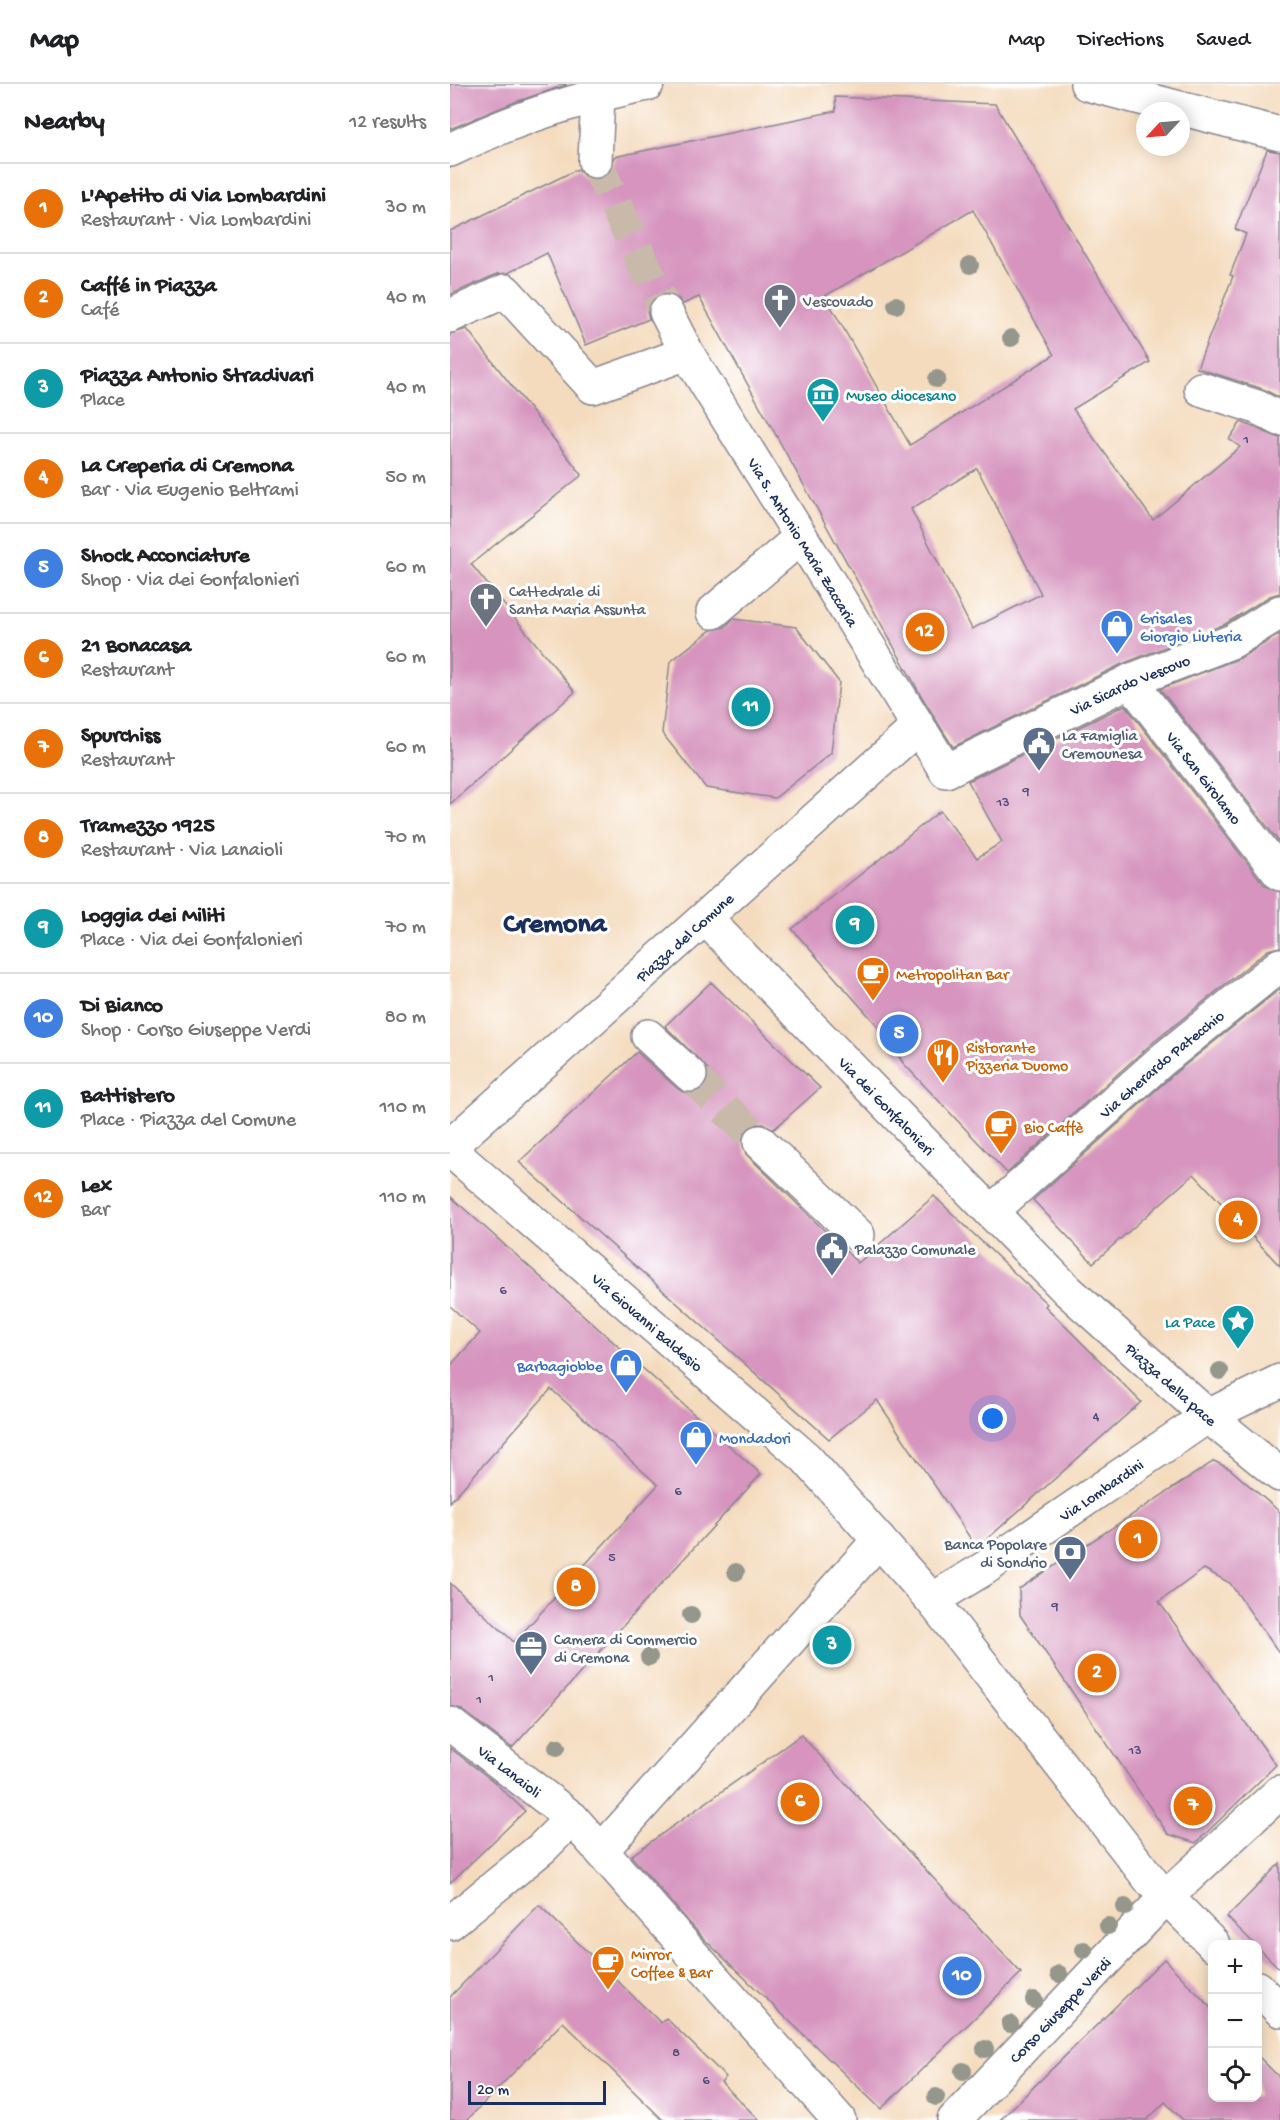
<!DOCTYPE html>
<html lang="en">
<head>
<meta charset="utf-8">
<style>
	:root { --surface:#fff; --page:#f2f2f2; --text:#202124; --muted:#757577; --line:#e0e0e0; --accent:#1f6fb2 }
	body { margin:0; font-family:"Gochi Hand",sans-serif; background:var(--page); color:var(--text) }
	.controls { position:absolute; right:18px; bottom:18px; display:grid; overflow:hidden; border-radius:12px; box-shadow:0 3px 15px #0003 }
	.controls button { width:54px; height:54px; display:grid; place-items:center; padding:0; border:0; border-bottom:2px solid var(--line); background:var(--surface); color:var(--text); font:30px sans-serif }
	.compass { position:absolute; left:686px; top:18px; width:54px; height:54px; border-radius:50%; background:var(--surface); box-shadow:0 3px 15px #0003; rotate:244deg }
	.scale { position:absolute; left:18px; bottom:15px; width:138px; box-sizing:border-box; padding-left:6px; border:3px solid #1b2f5e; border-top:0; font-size:16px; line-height:21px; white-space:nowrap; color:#1b2f5e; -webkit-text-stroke:4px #fff; paint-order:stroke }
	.you { position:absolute; left:543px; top:1335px; width:21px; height:21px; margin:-15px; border:4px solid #fff; border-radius:50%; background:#1a73e8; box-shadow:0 0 0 9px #1a73e833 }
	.badge { display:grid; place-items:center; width:39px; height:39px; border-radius:50%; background:var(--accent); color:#fff; font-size:20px; font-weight:700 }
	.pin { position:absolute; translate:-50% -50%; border:3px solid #fff; box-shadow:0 2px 6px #0006 }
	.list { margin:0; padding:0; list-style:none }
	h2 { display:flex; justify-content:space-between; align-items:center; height:78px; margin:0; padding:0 24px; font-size:26px }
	h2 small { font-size:20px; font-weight:400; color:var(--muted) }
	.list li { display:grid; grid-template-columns:39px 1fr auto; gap:18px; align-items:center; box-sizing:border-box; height:90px; padding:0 24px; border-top:2px solid var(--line) }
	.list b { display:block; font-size:22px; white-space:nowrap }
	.list p { margin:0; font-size:20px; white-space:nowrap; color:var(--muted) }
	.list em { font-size:20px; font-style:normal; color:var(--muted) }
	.icon { flex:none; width:33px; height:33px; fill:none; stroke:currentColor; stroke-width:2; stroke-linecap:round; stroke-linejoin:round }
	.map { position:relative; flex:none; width:830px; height:2036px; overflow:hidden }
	header { display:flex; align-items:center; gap:36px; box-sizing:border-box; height:84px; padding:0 30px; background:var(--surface); border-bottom:2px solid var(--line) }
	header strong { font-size:28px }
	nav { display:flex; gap:33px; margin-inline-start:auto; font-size:21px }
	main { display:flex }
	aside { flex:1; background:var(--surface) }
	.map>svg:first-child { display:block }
	.building { fill:#d694be; fill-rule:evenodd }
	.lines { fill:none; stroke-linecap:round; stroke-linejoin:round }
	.minor-tunnel { stroke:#c9b9ab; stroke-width:33; stroke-dasharray:33 16; stroke-linecap:butt }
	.minor-casing { stroke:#88858e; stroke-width:36 }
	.minor { stroke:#fff; stroke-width:33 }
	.tree { fill:#95968c }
	.labels { text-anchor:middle; stroke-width:6; stroke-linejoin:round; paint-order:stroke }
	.number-label { font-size:14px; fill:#4a4876 }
	.worship-label { font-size:16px; fill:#5b616d; stroke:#fff; text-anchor:start }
	.culture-label { font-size:16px; fill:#0d838f; stroke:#fff; text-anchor:start }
	.street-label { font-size:16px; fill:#1b2f5e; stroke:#fff }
	.shop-label { font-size:16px; fill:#366cbe; stroke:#fff; text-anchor:start }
	.service-label { font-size:16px; fill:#4e5e75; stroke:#fff; text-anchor:start }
	.food-label { font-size:16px; fill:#c56008; stroke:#fff; text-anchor:start }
	.town-label { font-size:28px; font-weight:bold; fill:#1b2f5e; stroke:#fff }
</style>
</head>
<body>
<header>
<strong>Map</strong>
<nav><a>Map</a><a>Directions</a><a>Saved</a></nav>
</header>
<main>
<aside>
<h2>Nearby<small>12 results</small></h2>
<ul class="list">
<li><span class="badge" style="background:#e8710a">1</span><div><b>L'Apetito di Via Lombardini</b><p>Restaurant · Via Lombardini</p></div><em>30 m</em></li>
<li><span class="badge" style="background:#e8710a">2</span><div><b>Caffé in Piazza</b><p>Café</p></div><em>40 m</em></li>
<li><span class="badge" style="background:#0f9aa8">3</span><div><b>Piazza Antonio Stradivari</b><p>Place</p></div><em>40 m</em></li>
<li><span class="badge" style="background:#e8710a">4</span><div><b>La Creperia di Cremona</b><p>Bar · Via Eugenio Beltrami</p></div><em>50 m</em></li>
<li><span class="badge" style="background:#3f7fe0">5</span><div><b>Shock Acconciature</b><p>Shop · Via dei Gonfalonieri</p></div><em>60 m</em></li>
<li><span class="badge" style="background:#e8710a">6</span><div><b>21 Bonacasa</b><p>Restaurant</p></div><em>60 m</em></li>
<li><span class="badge" style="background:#e8710a">7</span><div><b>Spurchiss</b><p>Restaurant</p></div><em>60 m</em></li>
<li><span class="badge" style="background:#e8710a">8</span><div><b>Tramezzo 1925</b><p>Restaurant · Via Lanaioli</p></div><em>70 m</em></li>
<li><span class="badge" style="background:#0f9aa8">9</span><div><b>Loggia dei Militi</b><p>Place · Via dei Gonfalonieri</p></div><em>70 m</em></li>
<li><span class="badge" style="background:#3f7fe0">10</span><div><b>Di Bianco</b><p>Shop · Corso Giuseppe Verdi</p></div><em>80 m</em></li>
<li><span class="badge" style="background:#0f9aa8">11</span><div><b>Battistero</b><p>Place · Piazza del Comune</p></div><em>110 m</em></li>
<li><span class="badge" style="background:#e8710a">12</span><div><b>Lex</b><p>Bar</p></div><em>110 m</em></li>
</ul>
</aside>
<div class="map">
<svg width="830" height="2036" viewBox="0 0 830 2036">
	<rect width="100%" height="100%" fill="#fff"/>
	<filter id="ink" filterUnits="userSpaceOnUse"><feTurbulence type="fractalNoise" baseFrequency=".0167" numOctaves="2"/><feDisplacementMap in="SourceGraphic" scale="12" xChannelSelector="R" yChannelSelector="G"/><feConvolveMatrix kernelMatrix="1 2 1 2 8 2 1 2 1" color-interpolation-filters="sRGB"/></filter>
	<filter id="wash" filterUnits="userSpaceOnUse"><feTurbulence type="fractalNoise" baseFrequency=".008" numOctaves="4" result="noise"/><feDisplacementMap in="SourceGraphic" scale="24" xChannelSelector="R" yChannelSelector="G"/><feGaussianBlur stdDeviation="1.35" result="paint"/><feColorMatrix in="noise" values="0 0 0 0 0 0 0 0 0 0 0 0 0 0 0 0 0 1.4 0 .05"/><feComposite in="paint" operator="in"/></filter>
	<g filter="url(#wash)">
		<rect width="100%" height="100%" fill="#f4dbbe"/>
		<g id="blocks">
			<g class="building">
				<path d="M0 0H116V1L65 18 0 45Z"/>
				<path d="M385 13 545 20 700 278 623 325 703 436 790 363 779 355 791 338 830 354V509L820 512 775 540 672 580 503 663 473 615 249 213 233 220 226 212 216 209 208 211 200 218 197 226 199 235 136 261 97 169 58 189 47 190 0 211V147L128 85 135 93 145 96 153 94 161 87 164 73 386 27ZM523 126 604 271 460 361 375 212ZM527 384 591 510 522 545 461 425Z"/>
				<path d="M817 66 830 68V314L813 305 747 284 783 192 780 191 796 150 785 145Z"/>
				<path d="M17 245 132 391 21 480 125 608 0 720V250Z"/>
				<path d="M283 535 346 543 389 598 381 669 325 714 256 704 212 649 220 578 261 546 275 543Z"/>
				<path d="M830 550V759L710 605 790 574Z"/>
				<path d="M675 621 815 802 830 808V863L818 866 700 961 557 1089 454 980 426 940 342 845 490 727 527 774 552 758 518 697Z"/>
				<path d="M261 898 370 1004 324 1045 314 1040H305L297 1045 292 1054 296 1070 408 1179 484 1112 597 1220 595 1222 691 1318 527 1464 427 1316 379 1355 69 1078 187 968 228 1005 235 1009H245L253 1004 258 996V985L215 942Z"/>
				<path d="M830 905V1182L744 1090 643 1179 583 1116 724 990Z"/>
				<path d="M0 1112 311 1390 62 1664 11 1625 0 1622V1499L64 1558 208 1401 101 1305 0 1418V1282L30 1249 0 1222Z"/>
				<path d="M764 1377 780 1385 830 1428V1570L780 1499 754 1485 709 1518 826 1681 746 1759 718 1750 570 1531 569 1505Z"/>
				<path d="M351 1651 571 1889 431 2025 253 1854 181 1772Z"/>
				<path d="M0 1664 43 1697 75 1727 0 1799Z"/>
				<path d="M830 1779V1885L777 1833Z"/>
				<path d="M89 1821 211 1939 216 1934 276 1993 271 1998 309 2036H213L113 1938 17 2036H0V1913Z"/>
				<path d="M714 1875 762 1925V2013H807V1971L830 1994V2036H733L715 2018 697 2036H550Z"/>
			</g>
		</g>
	</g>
	<g filter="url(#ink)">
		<use href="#blocks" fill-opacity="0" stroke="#88858e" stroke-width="1.5"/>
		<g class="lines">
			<g class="minor-tunnel">
				<path d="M145 77 216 228"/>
				<path d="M240 991 310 1058"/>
			</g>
			<g class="minor-casing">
				<g id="minor">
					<path d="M637 0 830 50"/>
					<path d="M0 66C63 35 128 14 197 0"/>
					<path d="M145 77 148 10 146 0"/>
					<path id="s1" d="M216 228 237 269 496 687 680 597 783 557 830 528"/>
					<path d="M0 232 55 207 143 303 237 269"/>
					<path d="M751 305 807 323 830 335"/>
					<path d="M263 528 351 453"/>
					<path id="s2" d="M680 597 830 790"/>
					<path id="s3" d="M256 835 617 1206 758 1332 830 1391"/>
					<path d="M198 952 240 991"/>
					<path d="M310 1058 408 1151"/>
					<path id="s4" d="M0 1062 468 643"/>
					<path id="s5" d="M0 1066 356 1374 482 1516 702 1798 763 1860"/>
					<path id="s6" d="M541 1128 712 976 830 881"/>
					<path id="s7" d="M482 1516 535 1484 758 1332 830 1297"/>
					<path id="s8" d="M0 1640 122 1734 389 2036"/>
					<path d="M152 1766 429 1456"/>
					<path d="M0 1839 92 1764 122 1734"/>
					<path d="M808 1904 830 1926"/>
					<path id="s9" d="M504 2036 715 1814 830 1708"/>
				</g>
			</g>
			<use href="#minor" class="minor"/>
		</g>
		<g class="tree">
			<circle cx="520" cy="181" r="9"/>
			<circle cx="446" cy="221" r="9"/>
			<circle cx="561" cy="254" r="9"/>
			<circle cx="487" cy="295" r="9"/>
			<circle cx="770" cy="1287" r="9"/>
			<circle cx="286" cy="1488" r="9"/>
			<circle cx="241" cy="1531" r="9"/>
			<circle cx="199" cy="1573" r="9"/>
			<circle cx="107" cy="1663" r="9"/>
			<circle cx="675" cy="1823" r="9"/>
			<circle cx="658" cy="1842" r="9"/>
			<circle cx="634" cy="1866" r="9"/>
			<circle cx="609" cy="1890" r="9"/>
			<circle cx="584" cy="1916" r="9"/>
			<circle cx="560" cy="1940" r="9"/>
			<circle cx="535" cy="1965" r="9"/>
			<circle cx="513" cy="1987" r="9"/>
			<circle cx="486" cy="2013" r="9"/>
		</g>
	</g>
	<defs>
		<g id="church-pin" transform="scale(1.725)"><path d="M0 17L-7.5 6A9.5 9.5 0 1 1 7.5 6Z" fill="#6b7280" stroke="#fff"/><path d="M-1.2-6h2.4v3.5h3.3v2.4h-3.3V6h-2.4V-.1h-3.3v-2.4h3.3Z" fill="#fff"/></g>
		<g id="museum-pin" transform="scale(1.725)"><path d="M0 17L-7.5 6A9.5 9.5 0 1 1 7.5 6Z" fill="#0f9aa8" stroke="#fff"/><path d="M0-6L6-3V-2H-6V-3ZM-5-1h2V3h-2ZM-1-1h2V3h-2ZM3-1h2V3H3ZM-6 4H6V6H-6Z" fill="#fff"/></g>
		<g id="shop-pin" transform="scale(1.725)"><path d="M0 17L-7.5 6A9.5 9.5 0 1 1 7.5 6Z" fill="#3f7fe0" stroke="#fff"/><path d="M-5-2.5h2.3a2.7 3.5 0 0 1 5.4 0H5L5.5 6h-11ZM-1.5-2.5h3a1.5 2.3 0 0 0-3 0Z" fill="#fff"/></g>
		<g id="civic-pin" transform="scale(1.725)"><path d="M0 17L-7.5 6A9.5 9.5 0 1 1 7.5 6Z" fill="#5c6f8a" stroke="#fff"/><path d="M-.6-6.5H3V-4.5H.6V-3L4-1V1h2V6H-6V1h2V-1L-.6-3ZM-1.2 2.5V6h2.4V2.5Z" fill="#fff"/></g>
		<g id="cafe-pin" transform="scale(1.725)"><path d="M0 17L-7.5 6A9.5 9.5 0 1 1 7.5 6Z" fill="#e8710a" stroke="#fff"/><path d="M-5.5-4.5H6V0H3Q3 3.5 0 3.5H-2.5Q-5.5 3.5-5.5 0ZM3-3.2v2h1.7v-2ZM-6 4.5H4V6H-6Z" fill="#fff"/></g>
		<g id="restaurant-pin" transform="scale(1.725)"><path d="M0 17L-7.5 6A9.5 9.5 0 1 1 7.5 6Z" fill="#e8710a" stroke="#fff"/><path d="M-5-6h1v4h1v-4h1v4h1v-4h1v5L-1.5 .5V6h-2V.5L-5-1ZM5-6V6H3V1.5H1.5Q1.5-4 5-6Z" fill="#fff"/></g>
		<g id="sight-pin" transform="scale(1.725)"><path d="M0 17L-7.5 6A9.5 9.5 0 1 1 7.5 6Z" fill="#0f9aa8" stroke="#fff"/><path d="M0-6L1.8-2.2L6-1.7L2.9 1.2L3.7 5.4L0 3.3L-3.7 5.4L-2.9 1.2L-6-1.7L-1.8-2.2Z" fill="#fff"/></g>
		<g id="bank-pin" transform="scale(1.725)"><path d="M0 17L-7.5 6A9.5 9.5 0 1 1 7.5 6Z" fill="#5c6f8a" stroke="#fff"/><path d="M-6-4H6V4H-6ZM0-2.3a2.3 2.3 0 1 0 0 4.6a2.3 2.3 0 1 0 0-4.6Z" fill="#fff"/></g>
		<g id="office-pin" transform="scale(1.725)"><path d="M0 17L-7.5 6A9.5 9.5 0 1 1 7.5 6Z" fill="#5c6f8a" stroke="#fff"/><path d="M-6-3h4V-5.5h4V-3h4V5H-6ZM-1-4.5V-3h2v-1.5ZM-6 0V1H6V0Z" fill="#fff"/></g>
	</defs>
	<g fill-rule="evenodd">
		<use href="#church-pin" x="330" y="216"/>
		<use href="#museum-pin" x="373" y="310"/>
		<use href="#church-pin" x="36" y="515"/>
		<use href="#shop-pin" x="667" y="542"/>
		<use href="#civic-pin" x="589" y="659"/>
		<use href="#cafe-pin" x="423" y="889"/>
		<use href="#restaurant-pin" x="493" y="971"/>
		<use href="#cafe-pin" x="551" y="1042"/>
		<use href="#civic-pin" x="382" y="1164"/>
		<use href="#sight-pin" x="788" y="1237"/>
		<use href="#shop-pin" x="176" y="1281"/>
		<use href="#shop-pin" x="246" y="1353"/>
		<use href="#bank-pin" x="620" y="1468"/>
		<use href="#office-pin" x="81" y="1563"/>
		<use href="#cafe-pin" x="158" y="1878"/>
	</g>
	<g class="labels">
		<g class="number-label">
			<text x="796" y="359">1</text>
			<text x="576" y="711">9</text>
			<text x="553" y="722">13</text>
			<text x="53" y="1210">6</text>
			<text x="646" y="1336">4</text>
			<text x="228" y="1411">6</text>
			<text x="162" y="1477">5</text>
			<text x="605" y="1526">9</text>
			<text x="41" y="1597">1</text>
			<text x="29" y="1619">1</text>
			<text x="685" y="1670">13</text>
			<text x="226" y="1972">8</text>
			<text x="256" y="2000">6</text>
		</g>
		<g class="worship-label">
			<text x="353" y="222">Vescovado</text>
			<text x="59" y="512">Cattedrale di<tspan x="59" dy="18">Santa Maria Assunta</tspan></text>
		</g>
		<g class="culture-label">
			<text x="396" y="316">Museo diocesano</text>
			<text x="765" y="1243" text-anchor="end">La Pace</text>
		</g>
		<g class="street-label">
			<text dy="6" stroke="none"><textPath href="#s1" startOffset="268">Via S. Antonio Maria Zaccaria</textPath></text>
			<text dy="6" stroke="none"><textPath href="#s1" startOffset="741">Via Sicardo Vescovo</textPath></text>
			<text dy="6" stroke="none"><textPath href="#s2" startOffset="122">Via San Girolamo</textPath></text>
			<text dy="6" stroke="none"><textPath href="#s4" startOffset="314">Piazza del Comune</textPath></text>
			<text dy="6" stroke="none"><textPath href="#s6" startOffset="226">Via Gherardo Patecchio</textPath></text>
			<text dy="6" stroke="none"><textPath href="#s3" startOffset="260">Via dei Gonfalonieri</textPath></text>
			<text dy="6" stroke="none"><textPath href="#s5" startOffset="262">Via Giovanni Baldesio</textPath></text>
			<text dy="6" stroke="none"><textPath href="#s3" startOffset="658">Piazza della pace</textPath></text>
			<text dy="6" stroke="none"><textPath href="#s7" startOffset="202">Via Lombardini</textPath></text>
			<text dy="6" stroke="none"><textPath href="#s8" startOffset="76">Via Lanaioli</textPath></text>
			<text dy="6" stroke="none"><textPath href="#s9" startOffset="153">Corso Giuseppe Verdi</textPath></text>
		</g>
		<g class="shop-label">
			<text x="690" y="539">Grisales<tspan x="690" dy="18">Giorgio Liuteria</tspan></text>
			<text x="153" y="1287" text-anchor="end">Barbagiobbe</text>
			<text x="269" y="1359">Mondadori</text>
		</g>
		<g class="service-label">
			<text x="612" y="656">La Famiglia<tspan x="612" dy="18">Cremounesa</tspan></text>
			<text x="405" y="1170">Palazzo Comunale</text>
			<text x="597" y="1465" text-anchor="end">Banca Popolare<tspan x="597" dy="18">di Sondrio</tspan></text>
			<text x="104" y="1560">Camera di Commercio<tspan x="104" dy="18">di Cremona</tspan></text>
		</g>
		<g class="food-label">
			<text x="446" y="895">Metropolitan Bar</text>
			<text x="516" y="968">Ristorante<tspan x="516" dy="18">Pizzeria Duomo</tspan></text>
			<text x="574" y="1048">Bio Caffè</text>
			<text x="181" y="1875">Mirror<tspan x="181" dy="18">Coffee &amp; Bar</tspan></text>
		</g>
		<g class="town-label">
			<text x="105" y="847">Cremona</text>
		</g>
	</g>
</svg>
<div class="controls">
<button>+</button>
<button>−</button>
<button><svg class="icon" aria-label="locate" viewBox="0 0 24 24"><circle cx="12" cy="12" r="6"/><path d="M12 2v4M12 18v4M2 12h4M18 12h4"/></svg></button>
</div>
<svg class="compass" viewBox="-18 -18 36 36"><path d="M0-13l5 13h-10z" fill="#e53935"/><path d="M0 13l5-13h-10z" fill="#757577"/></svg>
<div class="scale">20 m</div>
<div class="you"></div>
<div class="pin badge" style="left:688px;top:1455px;background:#e8710a">1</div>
<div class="pin badge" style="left:647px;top:1589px;background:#e8710a">2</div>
<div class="pin badge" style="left:382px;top:1561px;background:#0f9aa8">3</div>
<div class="pin badge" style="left:788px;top:1136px;background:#e8710a">4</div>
<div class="pin badge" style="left:449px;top:950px;background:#3f7fe0">5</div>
<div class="pin badge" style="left:350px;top:1718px;background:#e8710a">6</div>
<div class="pin badge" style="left:743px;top:1722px;background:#e8710a">7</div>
<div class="pin badge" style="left:126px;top:1503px;background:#e8710a">8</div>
<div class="pin badge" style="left:405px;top:841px;background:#0f9aa8">9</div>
<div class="pin badge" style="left:512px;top:1892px;background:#3f7fe0">10</div>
<div class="pin badge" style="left:301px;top:623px;background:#0f9aa8">11</div>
<div class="pin badge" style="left:475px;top:548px;background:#e8710a">12</div>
</div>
</main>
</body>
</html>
